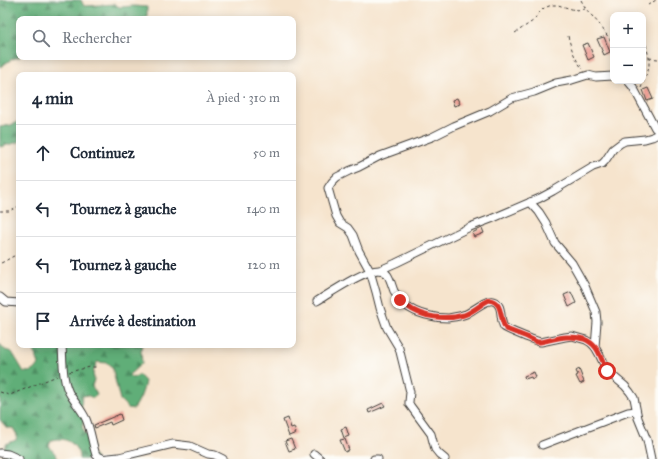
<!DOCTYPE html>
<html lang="fr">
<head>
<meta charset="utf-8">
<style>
	:root { --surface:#fff; --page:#f6f6f7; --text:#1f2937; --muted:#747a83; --line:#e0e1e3 }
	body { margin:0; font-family:"IM FELL Great Primer",serif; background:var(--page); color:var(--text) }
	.controls { position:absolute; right:12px; top:12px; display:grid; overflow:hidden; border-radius:8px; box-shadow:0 2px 10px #0003 }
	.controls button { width:36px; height:36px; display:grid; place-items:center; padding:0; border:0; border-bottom:1px solid var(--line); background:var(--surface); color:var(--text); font:20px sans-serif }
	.stop { position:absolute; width:12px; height:12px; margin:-9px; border:3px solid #d93025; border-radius:50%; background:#fff }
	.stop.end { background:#d93025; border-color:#fff; box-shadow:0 1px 4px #0008 }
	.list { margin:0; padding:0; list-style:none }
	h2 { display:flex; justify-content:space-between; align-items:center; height:52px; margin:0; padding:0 16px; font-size:17px }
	h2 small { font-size:13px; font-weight:400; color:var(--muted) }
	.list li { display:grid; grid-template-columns:26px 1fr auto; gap:12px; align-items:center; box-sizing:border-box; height:56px; padding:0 16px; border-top:1px solid var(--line) }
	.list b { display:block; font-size:15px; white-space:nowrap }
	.list em { font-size:13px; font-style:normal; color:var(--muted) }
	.icon { flex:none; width:22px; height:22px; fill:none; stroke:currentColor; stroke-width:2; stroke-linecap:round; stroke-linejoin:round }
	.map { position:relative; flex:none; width:658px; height:459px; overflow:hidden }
	.search { position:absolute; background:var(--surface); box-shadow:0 2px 10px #0003; left:16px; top:16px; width:280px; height:44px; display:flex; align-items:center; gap:10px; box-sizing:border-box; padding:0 14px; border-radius:8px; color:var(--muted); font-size:15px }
	.panel { position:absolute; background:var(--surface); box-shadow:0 2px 10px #0003; left:16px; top:72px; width:280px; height:276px; border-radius:8px }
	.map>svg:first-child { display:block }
	.forest { fill:url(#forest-firs); stroke:#3e654a }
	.building { fill:url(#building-hatch) }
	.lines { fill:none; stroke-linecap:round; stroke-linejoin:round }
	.minor-casing { stroke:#3d3a37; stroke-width:9 }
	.path { stroke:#3d3a37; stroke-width:1; stroke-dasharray:3 3; stroke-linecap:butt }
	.minor { stroke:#fff; stroke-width:7 }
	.route { stroke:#d93025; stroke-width:5 }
</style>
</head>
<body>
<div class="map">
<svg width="658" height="459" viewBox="0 0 658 459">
	<defs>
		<pattern id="forest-firs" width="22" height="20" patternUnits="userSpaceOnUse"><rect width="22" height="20" fill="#60ae78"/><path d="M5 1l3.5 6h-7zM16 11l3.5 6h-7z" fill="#4e8d62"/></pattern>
		<pattern id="building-hatch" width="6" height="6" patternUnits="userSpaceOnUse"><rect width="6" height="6" fill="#f1a297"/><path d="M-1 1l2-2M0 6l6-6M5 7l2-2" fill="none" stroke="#ce8b82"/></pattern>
	</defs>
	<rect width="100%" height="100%" fill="#fdfcf7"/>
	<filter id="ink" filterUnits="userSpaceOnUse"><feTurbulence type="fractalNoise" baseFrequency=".025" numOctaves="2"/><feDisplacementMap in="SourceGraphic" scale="8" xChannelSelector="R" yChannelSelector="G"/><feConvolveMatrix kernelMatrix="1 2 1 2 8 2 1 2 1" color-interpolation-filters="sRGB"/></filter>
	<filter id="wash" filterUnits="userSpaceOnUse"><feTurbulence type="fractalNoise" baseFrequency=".012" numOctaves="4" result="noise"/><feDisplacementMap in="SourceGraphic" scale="16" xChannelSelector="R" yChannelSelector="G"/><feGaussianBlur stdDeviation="0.9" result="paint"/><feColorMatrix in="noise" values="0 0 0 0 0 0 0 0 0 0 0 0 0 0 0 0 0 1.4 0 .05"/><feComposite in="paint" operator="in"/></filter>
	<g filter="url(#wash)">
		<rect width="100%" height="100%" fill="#f6e4cd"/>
		<g class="forest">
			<path d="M0 0H81L84 6 115 4 119 7 134 6 147 7V16L143 19H19V57H20L12 59 0 67Z"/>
			<path d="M19 121V142L0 147V127L11 125Z"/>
			<path d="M0 344 5 350 12 352 24 372C32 372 35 371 39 364L32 345H142L141 350 142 363 129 375 132 378 139 375 145 381C143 393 140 399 134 409L128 408 120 400 112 367 107 363 97 362 93 373 94 380 92 386 93 389 95 390 97 395 93 398C89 396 86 394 82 397L81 405 84 420 82 427 85 433C91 436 91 443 92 449L89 451 90 456H94L96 459H79C79 453 78 452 75 447 69 439 61 438 51 440L49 445C51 450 56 453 58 459H8L2 452 6 444 16 440 17 435 13 428H7L0 420Z"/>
		</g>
		<g id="blocks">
			<g class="building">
				<path d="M604 37 610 52 604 55 597 39Z"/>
				<path d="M588 43 594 57 588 60 582 45Z"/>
				<path d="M648 88 653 99 647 101 643 90Z"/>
				<path d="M457 98 460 104 454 106 452 100Z"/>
				<path d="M482 228 484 233 474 237 472 233Z"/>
				<path d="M571 292 576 303 569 307 564 295Z"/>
				<path d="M579 369 584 382 580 384 576 376 578 375 576 371Z"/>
				<path d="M534 372 536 377 532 379 531 377 525 379 524 376Z"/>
				<path d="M383 403 385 406 369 413 368 410Z"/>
				<path d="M120 414 122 420 111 425 110 422 95 428 94 425Z"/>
				<path d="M288 418 291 428 294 427 296 433 289 436 283 420Z"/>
				<path d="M346 427 349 436 344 438 341 429Z"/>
				<path d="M291 439 295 449 289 451 285 441Z"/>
				<path d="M345 439 349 450 345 452 340 440Z"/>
			</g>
		</g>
	</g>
	<g filter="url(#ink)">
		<use href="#blocks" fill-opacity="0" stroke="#3d3a37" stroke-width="1"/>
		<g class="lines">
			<g class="minor-casing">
				<g id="minor">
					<path d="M628 81 633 87 655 128 658 131"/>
					<path d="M530 202 539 212 546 223 555 243 572 263 585 286 596 312 597 322 595 347"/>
					<path d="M380 270 396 263 470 227 491 219 540 198 553 191 593 167 602 164 605 161 613 149 621 143 625 141 645 139 652 137 658 134"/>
					<path d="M0 297 6 302 19 303"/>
					<path d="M317 301C332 292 364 270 379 270 389 270 391 284 394 291 397 296 401 301 405 305 416 314 434 318 448 318 454 317 461 316 466 314 473 311 486 299 493 301 504 304 499 320 504 327 506 329 537 342 541 342L565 337 572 336 586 340 591 343 595 347 599 354 607 371 625 386 630 392 634 398 638 418 647 440 651 459"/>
					<path d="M62 345C63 361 62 383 71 396 76 404 82 410 86 419 91 431 92 443 96 455L102 458"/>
					<path d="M542 445 628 412 636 411"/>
					<path d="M0 453 8 454 19 459"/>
					<path d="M314 454 320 459"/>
					<path d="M99 459 119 457 173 444 190 446 208 454 215 455 223 459"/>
					<path d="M374 459H378"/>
					<path d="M445 459 439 454 435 449 431 434 409 404V402L410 392 399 348 387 328 380 308 376 292 370 271 359 251 353 235 348 228 340 223 336 216 328 188 332 182 337 177 349 171 359 167 380 156 432 137 454 126 490 111 512 98 534 92 556 83 572 80 588 75 596 77 613 76"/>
				</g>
			</g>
			<g class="path">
				<path d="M581 0 586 9 600 25 613 44"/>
				<path d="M648 5 656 0"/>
				<path d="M515 33 533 21 538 14 544 8 552 5H558L575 10 586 9"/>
				<path d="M568 36C571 48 575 60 583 69"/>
				<path d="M649 58 658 59"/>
				<path d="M641 88 649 68V58L643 31"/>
				<path d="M0 211H10L16 207H19"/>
				<path d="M1 263C8 260 12 256 19 254"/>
				<path d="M69 372 90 367H97"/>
				<path d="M0 392C4 393 7 395 10 395L57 376"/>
			</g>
			<use href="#minor" class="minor"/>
		</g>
	</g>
	<g class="lines" filter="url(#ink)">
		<path class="route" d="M400 300C402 302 404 304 407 306 422 318 446 320 464 315 473 312 481 304 489 300 504 302 499 320 506 329L527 337 537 342H540C557 339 566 334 584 339 589 341 593 344 596 348 601 355 603 364 607 371"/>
	</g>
</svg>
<div class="controls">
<button>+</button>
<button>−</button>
</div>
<div class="stop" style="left:607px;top:371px"></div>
<div class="stop end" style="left:400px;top:300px"></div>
<div class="search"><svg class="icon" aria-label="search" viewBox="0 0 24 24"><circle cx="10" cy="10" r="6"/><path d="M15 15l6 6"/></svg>Rechercher</div>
<section class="panel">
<h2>4 min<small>À pied · 310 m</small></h2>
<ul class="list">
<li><svg class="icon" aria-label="ahead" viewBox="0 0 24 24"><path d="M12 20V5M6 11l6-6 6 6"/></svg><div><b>Continuez</b></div><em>50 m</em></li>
<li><svg class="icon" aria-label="left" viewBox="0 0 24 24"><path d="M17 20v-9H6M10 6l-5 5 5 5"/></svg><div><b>Tournez à gauche</b></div><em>140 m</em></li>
<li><svg class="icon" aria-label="left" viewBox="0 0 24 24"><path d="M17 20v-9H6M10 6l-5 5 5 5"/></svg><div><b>Tournez à gauche</b></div><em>120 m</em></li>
<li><svg class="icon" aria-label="arrive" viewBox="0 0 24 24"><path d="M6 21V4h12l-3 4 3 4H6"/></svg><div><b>Arrivée à destination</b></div></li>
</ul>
</section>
</div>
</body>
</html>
